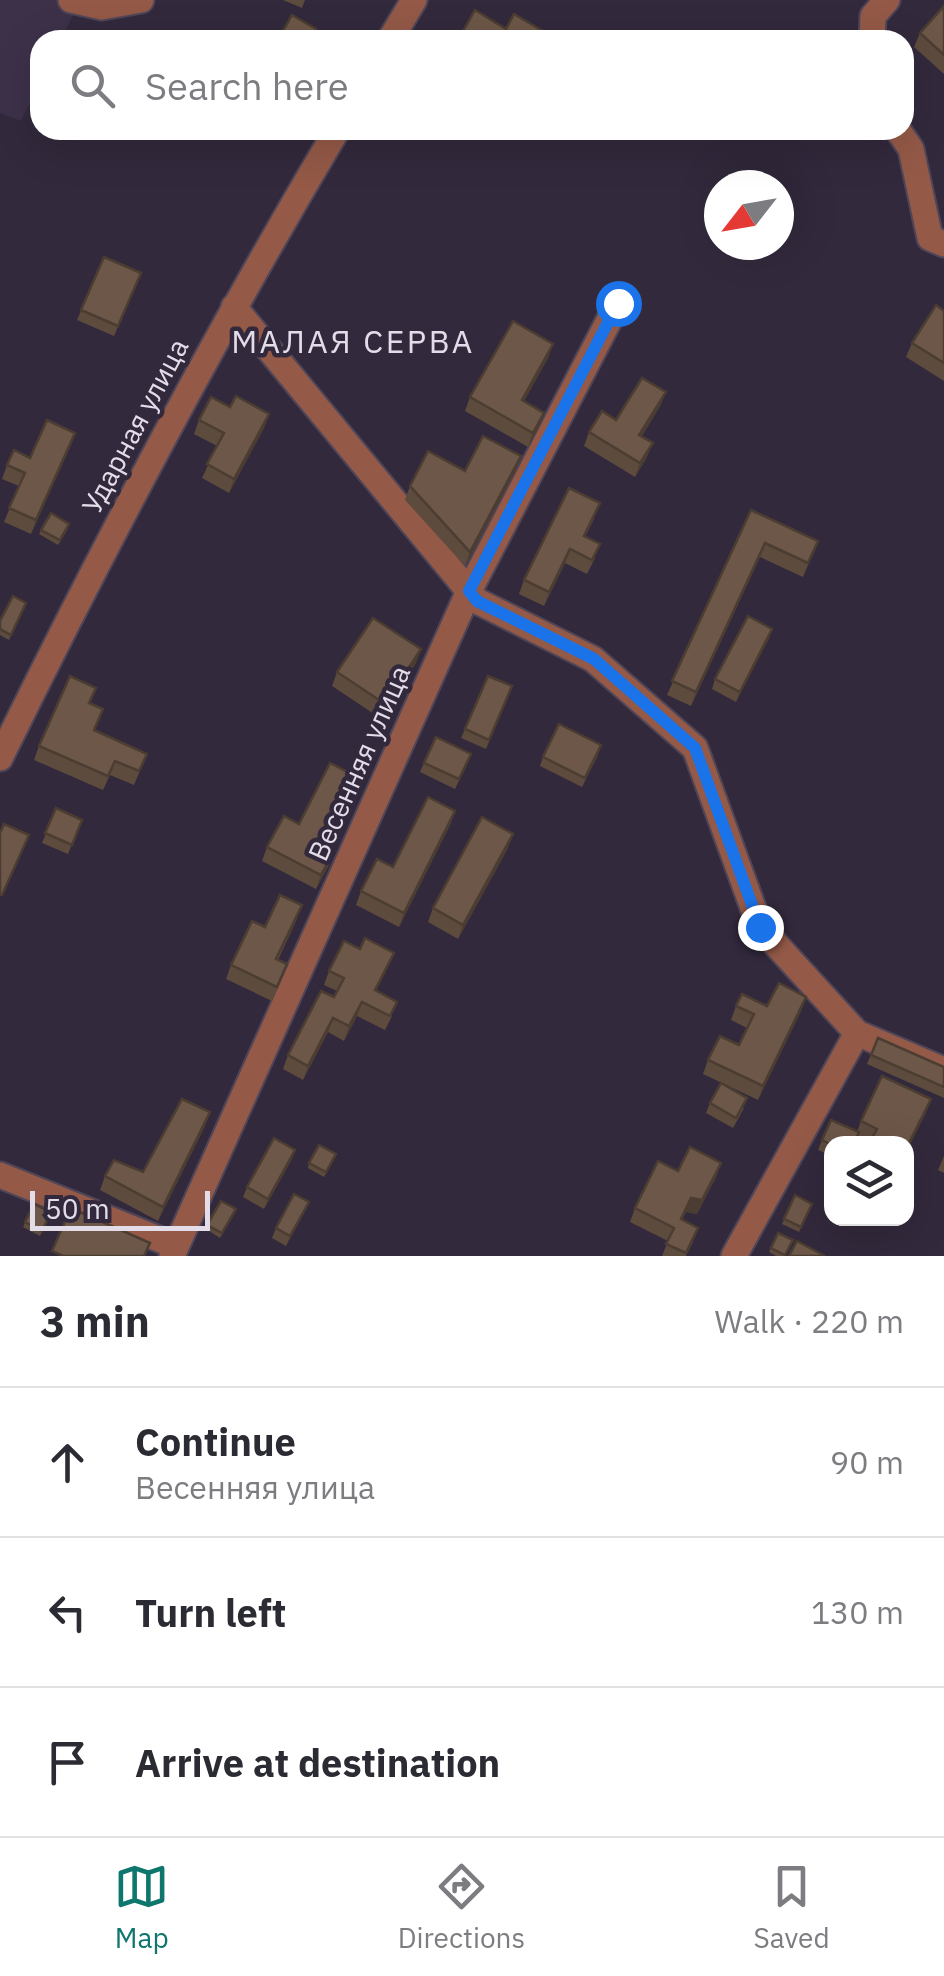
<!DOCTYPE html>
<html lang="en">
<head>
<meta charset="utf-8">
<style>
	:root { --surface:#fff; --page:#f2f2f3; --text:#2b2b33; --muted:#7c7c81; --line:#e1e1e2; --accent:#0f766e }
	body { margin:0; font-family:"IBM Plex Sans",sans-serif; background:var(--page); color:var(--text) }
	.controls { position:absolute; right:30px; bottom:30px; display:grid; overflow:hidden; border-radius:20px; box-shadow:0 10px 40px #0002 }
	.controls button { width:90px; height:90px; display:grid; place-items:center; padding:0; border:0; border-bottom:2px solid var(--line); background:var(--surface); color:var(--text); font:50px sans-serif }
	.compass { position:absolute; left:704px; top:170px; width:90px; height:90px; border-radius:50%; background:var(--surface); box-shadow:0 10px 40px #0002; rotate:239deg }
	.scale { position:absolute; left:30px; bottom:25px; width:180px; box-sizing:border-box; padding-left:10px; border:5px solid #e3ddea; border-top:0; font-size:28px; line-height:35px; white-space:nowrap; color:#e3ddea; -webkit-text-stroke:8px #32293c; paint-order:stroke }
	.stop { position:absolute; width:30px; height:30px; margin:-22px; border:8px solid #1a73e8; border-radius:50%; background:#fff }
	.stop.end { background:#1a73e8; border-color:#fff; box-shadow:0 2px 10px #0008 }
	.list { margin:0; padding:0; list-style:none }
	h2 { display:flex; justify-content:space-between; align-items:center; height:130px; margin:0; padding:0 40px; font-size:42px }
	h2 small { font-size:32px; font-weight:400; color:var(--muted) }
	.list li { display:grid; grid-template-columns:65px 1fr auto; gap:30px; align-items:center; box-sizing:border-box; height:150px; padding:0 40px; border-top:2px solid var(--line) }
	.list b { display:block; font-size:38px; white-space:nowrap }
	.list p { margin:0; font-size:32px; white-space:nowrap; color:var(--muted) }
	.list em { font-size:32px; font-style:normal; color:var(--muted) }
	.icon { flex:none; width:55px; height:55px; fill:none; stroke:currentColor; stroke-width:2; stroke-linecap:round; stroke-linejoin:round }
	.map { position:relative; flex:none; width:944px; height:1256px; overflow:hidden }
	.search { position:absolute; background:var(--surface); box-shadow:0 10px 40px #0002; left:30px; right:30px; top:30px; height:110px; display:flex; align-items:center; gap:25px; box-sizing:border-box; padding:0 35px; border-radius:30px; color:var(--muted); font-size:38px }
	.sheet { height:580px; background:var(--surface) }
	nav { display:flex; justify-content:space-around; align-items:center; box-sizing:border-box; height:140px; border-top:2px solid var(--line); background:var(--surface); font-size:28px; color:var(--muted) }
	nav a { display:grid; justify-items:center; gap:5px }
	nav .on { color:var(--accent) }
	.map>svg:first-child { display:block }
	.built { fill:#3d314a }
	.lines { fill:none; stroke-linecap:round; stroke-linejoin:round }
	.minor-casing { stroke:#4e4658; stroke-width:29 }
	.minor { stroke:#945947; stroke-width:25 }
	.wall { fill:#5d4b3e }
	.shaded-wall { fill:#4c3d32 }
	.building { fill:#6c5748; stroke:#4c3d32; stroke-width:2.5 }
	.route { stroke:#1a73e8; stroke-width:12 }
	.labels { text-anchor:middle; stroke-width:9; stroke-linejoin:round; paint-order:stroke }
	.street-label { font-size:28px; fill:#e3ddea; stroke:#32293c }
	.quarter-label { font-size:32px; letter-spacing:2.5px; fill:#e3ddea; stroke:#32293c }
</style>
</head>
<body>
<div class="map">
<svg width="944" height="1256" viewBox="0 0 944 1256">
	<rect width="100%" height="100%" fill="#32293c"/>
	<path class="built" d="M0 0H80L61 40H40V83L21 121 0 113Z"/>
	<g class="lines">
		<g class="minor-casing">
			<g id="minor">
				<path d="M71 0 102 7 141 0"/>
				<path d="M390 40 414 0"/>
				<path d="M872 40 873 16 887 0"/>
				<path d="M898 130 911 149 930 238 944 244"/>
				<path d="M234 307 477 601 593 659 695 748 760 927 857 1033 944 1070"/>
				<path d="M0 758C105 544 215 335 337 130"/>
				<path d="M0 1175 176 1246"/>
				<path d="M172 1256 469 591 618 303"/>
				<path d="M734 1256 857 1033"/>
			</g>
		</g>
		<use href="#minor" class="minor"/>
	</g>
	<g class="wall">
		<path d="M283 0H305L302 8Z"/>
		<path d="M944 6V74L914 47 920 33Z"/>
		<path d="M463 130H477L473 136Z"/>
		<path d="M104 257 141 273 114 336 77 320Z"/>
		<path d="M944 311V381L906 357 912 343Z"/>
		<path d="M553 344 548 358 524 401 539 427 528 447 465 411 470 397Z"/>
		<path d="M666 392 660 406 642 436 647 457 635 477 584 446 589 432 616 420Z"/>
		<path d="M230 407 269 414 264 428 229 493 202 478 217 446 194 434 199 420Z"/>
		<path d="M70 447 31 534 4 522 19 486 2 479 7 465Z"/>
		<path d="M521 456 516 470 465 566 405 500 410 486Z"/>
		<path d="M751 510 818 541 803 577 760 557 691 706 667 695Z"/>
		<path d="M595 517 585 537 595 558 587 574 565 563 544 606 519 594 524 580Z"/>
		<path d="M68 529 58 545 39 534 41 530Z"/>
		<path d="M26 603 9 640 0 635V621Z"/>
		<path d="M772 629 736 702 712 689 715 679Z"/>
		<path d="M416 663 380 718 332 686 337 672Z"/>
		<path d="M512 686 486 749 461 738 465 729Z"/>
		<path d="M90 704 94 731 147 754 134 785 110 775 103 790 34 760 39 746Z"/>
		<path d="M598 755 582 787 540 766 543 757Z"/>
		<path d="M424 763 467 764 455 789 420 772Z"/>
		<path d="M359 778 354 792 326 846 334 851 329 865 316 889 262 861 267 847Z"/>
		<path d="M56 808 82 820 68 854 42 843Z"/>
		<path d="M455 811 450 825 399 927 356 905 361 891 393 867Z"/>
		<path d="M508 848 458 939 428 922 433 908Z"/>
		<path d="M297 919 278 960 287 964 272 1001 226 979 231 965 265 927Z"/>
		<path d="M360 949 394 953 376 991 392 1016 385 1030 357 1016 344 1041 328 1032 303 1080 283 1069 288 1055 337 991 324 985 329 971Z"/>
		<path d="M806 997 801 1011 758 1100 703 1074 708 1060 739 1045 747 1028 731 1020 736 1006H767Z"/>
		<path d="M878 1038 944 1067V1098L867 1064Z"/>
		<path d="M931 1099 906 1153V1144H870L871 1142 858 1136 832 1144V1156L818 1150 822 1140 857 1132 861 1121Z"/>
		<path d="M710 1103 744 1108 733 1128 706 1113Z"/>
		<path d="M205 1126 158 1221 100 1190 105 1176 143 1172Z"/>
		<path d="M295 1150 292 1159 264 1209 243 1197 247 1187Z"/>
		<path d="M944 1156V1173L938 1170Z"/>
		<path d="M334 1159 324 1177 308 1168 309 1163Z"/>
		<path d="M721 1163 716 1177 697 1214 686 1212 682 1220 693 1242 686 1256H662L668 1241 630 1222 635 1208 678 1171Z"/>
		<path d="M795 1195 812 1204 799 1232 782 1224Z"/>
		<path d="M34 1204 51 1212 40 1236 23 1227Z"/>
		<path d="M236 1209 220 1238 206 1229 207 1225Z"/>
		<path d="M305 1211 286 1246 272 1238 276 1228Z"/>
		<path d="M778 1233 785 1256H776L769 1252Z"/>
	</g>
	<g class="shaded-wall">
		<path d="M553 344 548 358 517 414 522 400Z"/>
		<path d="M666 392 660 406 634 449 639 435Z"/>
		<path d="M544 413 539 427 528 447 533 433Z"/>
		<path d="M269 414 264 428 229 493 234 479Z"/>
		<path d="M75 433 70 447 31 534 36 520Z"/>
		<path d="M653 443 647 457 635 477 640 463Z"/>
		<path d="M521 456 516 470 465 566 470 552Z"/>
		<path d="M765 543 760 557 691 706 696 692Z"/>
		<path d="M570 549 565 563 544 606 549 592Z"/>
		<path d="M772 629 769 639 736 702 740 692Z"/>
		<path d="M421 649 416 663 380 718 385 704Z"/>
		<path d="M359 778 354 792 319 859 324 845Z"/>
		<path d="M455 811 450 825 399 927 404 913Z"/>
		<path d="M513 834 508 848 458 939 463 925Z"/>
		<path d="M334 851 329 865 316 889 321 875Z"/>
		<path d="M394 953 388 967 370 1004 375 990Z"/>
		<path d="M806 997 801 1011 758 1100 763 1086Z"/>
		<path d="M362 1002 357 1016 344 1041 349 1026Z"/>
		<path d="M333 1018 328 1032 303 1080 308 1066Z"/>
		<path d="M931 1099 926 1113 906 1153V1149Z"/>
		<path d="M210 1112 205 1126 158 1221 163 1207Z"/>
		<path d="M295 1150 292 1159 264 1209 268 1199Z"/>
		<path d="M721 1163 716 1177 697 1214 686 1212 676 1233 691 1198Z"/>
		<path d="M309 1202 305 1211 286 1246 290 1236Z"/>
	</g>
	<g class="building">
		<path d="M944 6V55L920 33Z"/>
		<path d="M475 10 506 29 514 14 558 40H458Z"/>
		<path d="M292 15 316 29 309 40H278Z"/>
		<path d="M104 257 141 273 118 326 81 310Z"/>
		<path d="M936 305 944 311V363L912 343Z"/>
		<path d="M513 321 553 344 522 400 544 413 533 433 470 397Z"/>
		<path d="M642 378 666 392 639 435 653 443 640 463 589 432 602 411 616 420Z"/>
		<path d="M236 396 269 414 234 479 207 464 224 433 199 420 211 397 230 407Z"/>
		<path d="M47 420 75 433 36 520 9 508 25 473 7 465 14 450 30 458Z"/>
		<path d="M483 436 521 456 470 552 410 486 428 451 465 471Z"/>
		<path d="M569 488 600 503 584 536 600 544 592 560 570 549 549 592 524 580Z"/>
		<path d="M751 510 818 541 808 563 765 543 696 692 672 681Z"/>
		<path d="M51 513 69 524 60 540 41 530Z"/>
		<path d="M13 596 26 603 11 635 0 629V621Z"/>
		<path d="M748 616 772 629 740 692 715 679Z"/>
		<path d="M373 618 421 649 385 704 337 672Z"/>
		<path d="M70 676 96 688 89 703 103 709 94 730 147 754 139 771 115 761 108 776 39 746Z"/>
		<path d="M488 676 512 686 489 740 465 729Z"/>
		<path d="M559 724 601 745 585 778 543 757Z"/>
		<path d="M436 737 471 754 459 779 424 763Z"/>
		<path d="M330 763 359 778 324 845 334 851 321 875 267 847 284 816 299 824Z"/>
		<path d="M428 797 455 811 404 913 361 891 377 859 393 867Z"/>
		<path d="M56 808 82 820 72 845 45 833Z"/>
		<path d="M482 817 513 834 463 925 433 908Z"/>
		<path d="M4 824 29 835 2 895H0V833Z"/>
		<path d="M280 895 302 905 276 959 287 964 277 987 231 965 252 921 265 927Z"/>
		<path d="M365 938 394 953 375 990 397 1002 390 1016 362 1002 349 1026 333 1018 308 1066 288 1055 321 991 334 997 344 978 329 971 344 941 360 949Z"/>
		<path d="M779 983 806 997 763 1086 708 1060 720 1036 739 1045 754 1014 736 1006 742 994 767 1006Z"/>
		<path d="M878 1038 944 1067V1087L871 1055Z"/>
		<path d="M882 1076 931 1099 906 1149V1144H878L871 1140 877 1129 861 1121Z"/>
		<path d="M721 1083 747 1098 736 1118 710 1103Z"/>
		<path d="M182 1099 210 1112 163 1207 105 1176 114 1160 143 1172Z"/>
		<path d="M831 1120 859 1132 854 1144 832 1145 822 1140Z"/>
		<path d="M274 1138 295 1150 268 1199 247 1187Z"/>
		<path d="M319 1145 336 1154 326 1172 309 1163Z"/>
		<path d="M690 1147 721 1163 702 1200 691 1198 681 1219 698 1228 686 1253 666 1244 674 1228 635 1208 658 1161 678 1171Z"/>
		<path d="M294 1194 309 1202 290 1236 276 1228Z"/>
		<path d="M795 1195 812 1204 801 1227 784 1219Z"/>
		<path d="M221 1201 236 1209 222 1233 207 1225Z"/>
		<path d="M34 1204 51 1212 42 1231 25 1222Z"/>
		<path d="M71 1208 150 1243 144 1256H63L52 1251Z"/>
		<path d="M778 1233 793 1240 785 1255 771 1248Z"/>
		<path d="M797 1241 825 1256H789Z"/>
	</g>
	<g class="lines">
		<path class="route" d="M618 303 469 591 477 601 594 659 695 748 760 927"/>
	</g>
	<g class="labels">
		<g class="street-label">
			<text transform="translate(135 426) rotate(-62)" y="10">Ударная улица</text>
			<text transform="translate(359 763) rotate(-66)" y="10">Весенняя улица</text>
		</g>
		<g class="quarter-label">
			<text x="353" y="353">МАЛАЯ СЕРВА</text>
		</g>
	</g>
</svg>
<div class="controls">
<button><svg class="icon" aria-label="layers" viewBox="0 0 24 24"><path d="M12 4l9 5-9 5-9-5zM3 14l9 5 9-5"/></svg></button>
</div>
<svg class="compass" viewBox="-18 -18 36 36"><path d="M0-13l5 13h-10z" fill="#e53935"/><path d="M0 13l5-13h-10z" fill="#7c7c81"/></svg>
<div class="scale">50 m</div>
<div class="stop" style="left:618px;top:303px"></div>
<div class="stop end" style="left:760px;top:927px"></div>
<div class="search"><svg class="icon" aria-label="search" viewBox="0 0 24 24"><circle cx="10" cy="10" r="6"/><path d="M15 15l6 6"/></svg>Search here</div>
</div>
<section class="sheet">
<h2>3 min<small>Walk · 220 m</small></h2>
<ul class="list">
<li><svg class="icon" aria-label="ahead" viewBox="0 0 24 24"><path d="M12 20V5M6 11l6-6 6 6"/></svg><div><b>Continue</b><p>Весенняя улица</p></div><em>90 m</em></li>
<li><svg class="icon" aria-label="left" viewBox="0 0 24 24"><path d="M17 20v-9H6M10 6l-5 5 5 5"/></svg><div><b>Turn left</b></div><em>130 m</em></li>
<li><svg class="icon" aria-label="arrive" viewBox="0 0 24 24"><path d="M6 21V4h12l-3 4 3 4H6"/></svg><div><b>Arrive at destination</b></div></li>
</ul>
</section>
<nav>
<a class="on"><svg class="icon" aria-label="map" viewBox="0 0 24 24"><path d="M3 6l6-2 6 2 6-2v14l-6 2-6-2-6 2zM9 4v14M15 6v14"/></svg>Map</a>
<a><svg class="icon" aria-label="directions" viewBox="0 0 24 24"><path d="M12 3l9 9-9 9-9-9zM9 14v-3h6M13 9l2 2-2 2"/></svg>Directions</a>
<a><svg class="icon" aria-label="saved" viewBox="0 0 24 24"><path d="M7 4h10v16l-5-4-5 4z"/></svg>Saved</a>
</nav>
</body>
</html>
